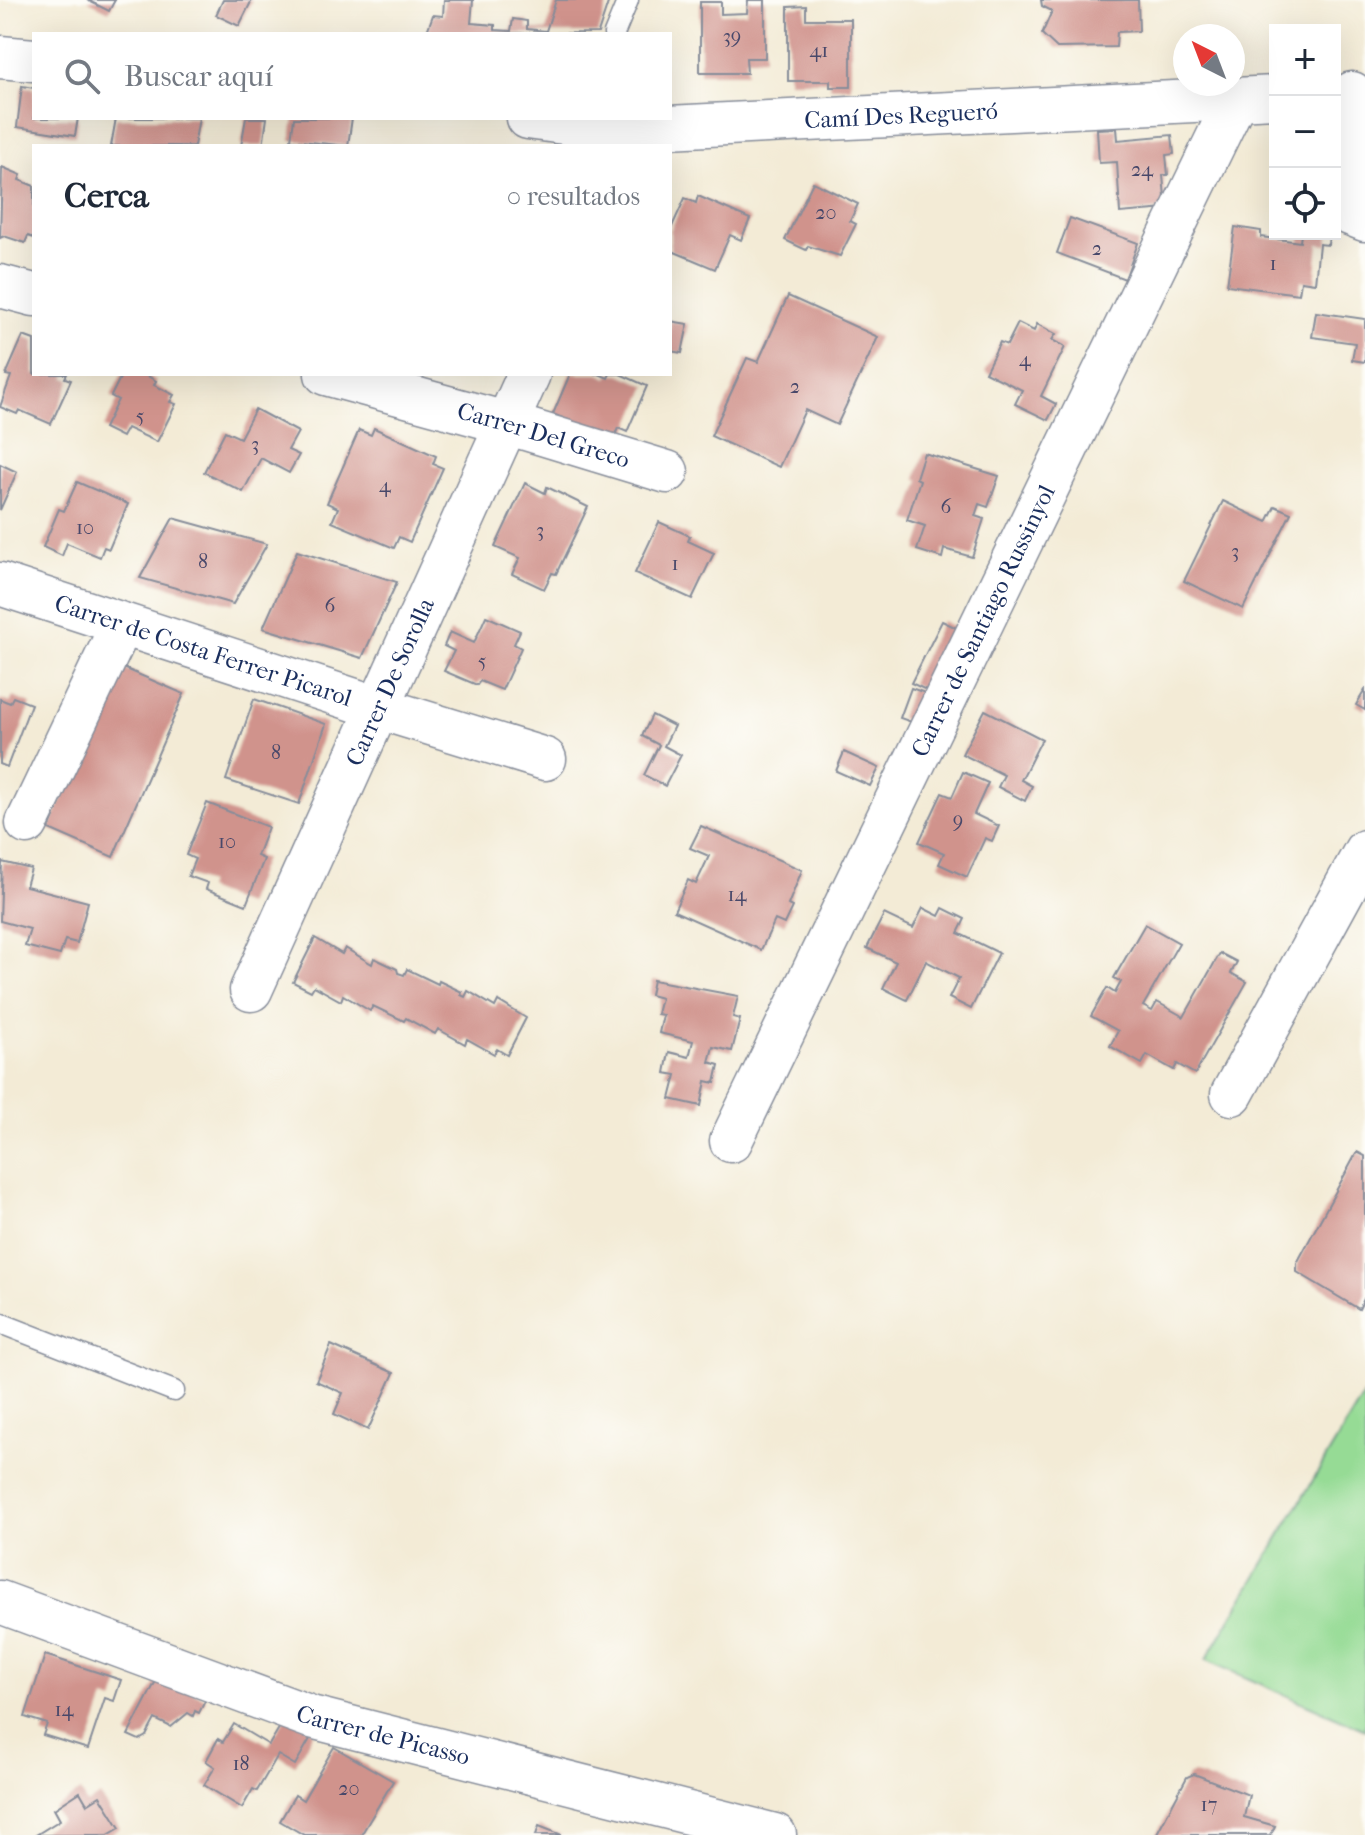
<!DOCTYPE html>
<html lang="es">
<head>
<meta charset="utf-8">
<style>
	:root { --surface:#fff; --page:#f6f6f7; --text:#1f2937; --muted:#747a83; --line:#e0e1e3 }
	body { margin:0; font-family:"IM FELL French Canon",serif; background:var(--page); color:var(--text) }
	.controls { position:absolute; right:24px; top:24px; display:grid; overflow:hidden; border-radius:0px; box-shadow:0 8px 32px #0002 }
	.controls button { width:72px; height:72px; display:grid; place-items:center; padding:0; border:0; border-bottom:2px solid var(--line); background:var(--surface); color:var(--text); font:40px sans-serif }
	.compass { position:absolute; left:1173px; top:24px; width:72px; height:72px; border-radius:50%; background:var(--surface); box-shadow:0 8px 32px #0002; rotate:318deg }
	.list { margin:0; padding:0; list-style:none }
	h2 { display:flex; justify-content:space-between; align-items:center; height:104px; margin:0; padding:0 32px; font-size:34px }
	h2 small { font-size:26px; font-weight:400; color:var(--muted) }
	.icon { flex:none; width:44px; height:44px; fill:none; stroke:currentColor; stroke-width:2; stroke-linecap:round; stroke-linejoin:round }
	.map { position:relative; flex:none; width:1365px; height:1835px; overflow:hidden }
	.search { position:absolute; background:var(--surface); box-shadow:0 8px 32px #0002; left:32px; top:32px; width:640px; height:88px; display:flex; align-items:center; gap:20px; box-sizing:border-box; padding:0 28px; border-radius:0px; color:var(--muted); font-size:30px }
	.panel { position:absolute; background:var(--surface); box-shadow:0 8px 32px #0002; left:32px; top:144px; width:640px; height:232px; border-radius:0px }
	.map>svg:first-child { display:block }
	.green { fill:#96db95; stroke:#58857a; stroke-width:2 }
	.building { fill:#d0938c }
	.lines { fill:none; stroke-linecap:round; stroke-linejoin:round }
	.lane-casing { stroke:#878d9a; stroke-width:23 }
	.street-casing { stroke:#878d9a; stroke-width:45 }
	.lane { stroke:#fff; stroke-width:20 }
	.street { stroke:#fff; stroke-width:42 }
	.labels { text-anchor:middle; stroke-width:7; stroke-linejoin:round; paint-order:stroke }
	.number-label { font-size:20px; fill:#48486a }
	.street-label { font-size:24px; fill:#1b2f5e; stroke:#fdfcf7 }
</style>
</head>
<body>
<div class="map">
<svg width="1365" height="1835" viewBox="0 0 1365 1835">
	<rect width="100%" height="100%" fill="#fdfcf7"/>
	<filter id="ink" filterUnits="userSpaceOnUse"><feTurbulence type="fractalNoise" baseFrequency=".0125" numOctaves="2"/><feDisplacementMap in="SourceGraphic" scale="16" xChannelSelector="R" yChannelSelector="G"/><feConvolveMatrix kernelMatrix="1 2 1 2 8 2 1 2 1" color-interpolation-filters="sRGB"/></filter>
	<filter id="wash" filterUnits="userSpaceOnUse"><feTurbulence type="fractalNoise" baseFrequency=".006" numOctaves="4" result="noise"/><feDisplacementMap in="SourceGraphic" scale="32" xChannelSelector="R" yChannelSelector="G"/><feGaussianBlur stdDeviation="1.8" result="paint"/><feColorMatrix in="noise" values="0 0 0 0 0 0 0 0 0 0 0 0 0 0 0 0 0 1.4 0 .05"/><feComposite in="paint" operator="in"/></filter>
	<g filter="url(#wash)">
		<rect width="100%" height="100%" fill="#f3ebd6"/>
		<path class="green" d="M1365 1393V1730L1206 1660Z"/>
		<g id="blocks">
			<g class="building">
				<path d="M87 0H115L109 11Z"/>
				<path d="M223 0H252L239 26 216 15Z"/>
				<path d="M444 0H473L471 23 495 25V30L511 31 513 19 527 21V29L546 31 556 0H609L598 33 426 34 433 15 443 16Z"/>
				<path d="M748 0H765V58H746L747 73H700V2H721V14L747 13Z"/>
				<path d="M1041 0H1138L1139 31 1117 32 1116 47 1057 48 1042 34 1052 11 1042 6Z"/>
				<path d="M806 6V19H851V87H830V81H788V7Z"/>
				<path d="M22 86 34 88V118H78L75 136 17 127Z"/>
				<path d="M116 118H199L194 146H111Z"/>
				<path d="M246 118H267L263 146H241Z"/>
				<path d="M294 118H352L348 146 291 140Z"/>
				<path d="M1117 128 1118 140 1172 135 1174 154 1166 155 1168 175H1163L1166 209 1120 213 1117 162 1099 163 1097 129Z"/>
				<path d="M2 167 21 175 19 180 34 186V238L28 236 25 243 4 236 0 238Z"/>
				<path d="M813 182 858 204 850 221 856 224 840 256 808 246 806 250 785 240Z"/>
				<path d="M698 196 750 219 741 240 730 235 715 269 670 250V231L685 198 696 203Z"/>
				<path d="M1070 218 1138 243 1125 279 1057 253Z"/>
				<path d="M1235 227 1261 231V237L1300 242 1301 234H1329L1328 245 1319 244 1315 283 1301 281 1299 294 1227 285Z"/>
				<path d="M788 296 878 337 837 425 805 410 779 467 711 436 747 358 758 362Z"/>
				<path d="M1316 312 1365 319V362L1352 360 1355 343 1312 337Z"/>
				<path d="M670 321 688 324 682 353 670 351Z"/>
				<path d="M1018 323 1034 331 1037 324 1056 334 1052 340 1065 347 1041 396 1056 404 1048 420 1015 404 1022 390 985 372 1000 342 1007 345Z"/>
				<path d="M23 336 34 340V374H67L65 378 71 380 51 424 19 410 17 414 0 407 11 376 6 375Z"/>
				<path d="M122 374H144L156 381 154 385 174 395 170 402 176 404 157 442 127 428 122 437 104 428 118 400 111 396Z"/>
				<path d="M570 374H599L608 378 610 374H620L647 386 627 432 618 428 613 440 553 414Z"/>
				<path d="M255 409 298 432 288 450 299 455 289 473 261 458 243 492 204 472 225 431 240 438Z"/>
				<path d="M374 428 436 456 433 464 443 468 410 542 399 537 394 548 332 522 338 508 327 503 359 430 371 435Z"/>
				<path d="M924 453 999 476 988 507 979 504 975 516 984 519 972 557 944 549 942 558 917 550 925 526 907 520 920 480 916 478Z"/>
				<path d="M0 464 17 472 0 510Z"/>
				<path d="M77 482 128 504 109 549 104 547 100 557 67 543 62 556 43 547 59 509 64 511Z"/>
				<path d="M525 483 545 493 547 487 588 507 556 574 552 573 544 589 512 574 520 558 495 547Z"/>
				<path d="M1223 501 1267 522 1275 506 1291 513 1243 609 1184 581Z"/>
				<path d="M173 518 267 544 233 604 140 578Z"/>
				<path d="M659 522 690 536 688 541 714 553 692 599 635 573Z"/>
				<path d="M297 551 397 582 362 658 263 628Z"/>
				<path d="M486 616 520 631 514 644 521 648 502 690 480 681 477 685 444 671 454 651 444 646 450 632 474 643Z"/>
				<path d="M942 621 967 633 937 695 911 683Z"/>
				<path d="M119 666 184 694 113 857 49 829Z"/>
				<path d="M911 688 931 695 920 725 900 718Z"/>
				<path d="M1365 690V710L1356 705Z"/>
				<path d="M13 697 31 704 7 767 0 764V699L10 703Z"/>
				<path d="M254 699 326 724 299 804 226 780Z"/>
				<path d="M985 710 1042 739 1021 780 1032 786 1025 801 998 787 1004 775 962 754Z"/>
				<path d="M652 715 674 726 664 746 681 755 665 786 644 775 659 745 642 736Z"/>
				<path d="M844 752 879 768 870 786 836 771Z"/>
				<path d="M963 772 988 783 974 814 999 826 992 841 985 838 967 877 939 864 944 853 919 842 942 793 952 797Z"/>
				<path d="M207 803 268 827 257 856 264 859 246 905 206 889 208 883 188 876 195 859 186 855Z"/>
				<path d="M701 826 802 870 788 905 792 907 784 924 775 920 761 950 674 911 688 880 696 884 709 856 690 848Z"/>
				<path d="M2 862 31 869 26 886 88 902 77 943 65 940 60 955 25 946 30 929 0 921Z"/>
				<path d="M923 908 939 916 943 908 965 919 958 933 999 953 971 1009 949 998 959 978 926 961 907 1000 883 988 896 962 867 948 884 914 913 928Z"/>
				<path d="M1145 924 1179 943 1143 1006 1152 1011 1157 1002 1184 1017 1220 953 1237 962 1231 973 1247 982 1195 1074 1177 1064 1174 1070 1147 1055 1142 1064 1110 1046 1118 1031 1091 1016 1107 988 1115 993 1121 982 1114 978Z"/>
				<path d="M315 938 342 954 345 948 372 964 374 958 397 969 398 973 404 975 407 969 438 984 439 981 462 992 461 995 465 997 468 991 495 1007 498 1001 526 1018 507 1055 497 1049 494 1054 467 1039 465 1044 438 1029 435 1034 406 1018 404 1021 373 1006 370 1011 343 995 341 1001 314 986 311 991 293 982Z"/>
				<path d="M653 980 738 996 733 1017 740 1019 732 1051 713 1047 709 1062 719 1065 715 1083 706 1081 701 1106 670 1099 676 1075 665 1073 669 1052 689 1057 693 1041 659 1033 663 1015 657 1014 661 998 650 995Z"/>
				<path d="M1357 1152 1365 1156V1297L1359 1309 1297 1272V1263Z"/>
				<path d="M331 1345 394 1373 368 1430 334 1414 343 1393 316 1381Z"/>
				<path d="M45 1655 121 1680 114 1701 105 1698 88 1749 43 1735 47 1724 25 1717Z"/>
				<path d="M159 1675 206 1699 199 1713 195 1711 193 1716 188 1713 171 1727 155 1719 146 1736 139 1740 128 1735Z"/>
				<path d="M287 1715 314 1732 295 1765 278 1755 257 1791 253 1789 242 1808 204 1785 215 1767 206 1761 218 1739 223 1742 234 1724 269 1745Z"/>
				<path d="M334 1747 393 1781 361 1835H304L280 1821 295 1795 303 1800Z"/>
				<path d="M1194 1774 1249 1795 1244 1817 1275 1826 1271 1835H1156L1187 1777Z"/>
				<path d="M80 1792 87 1804 100 1796 120 1828 108 1835H36L60 1820 54 1809Z"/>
				<path d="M539 1826 562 1835H536Z"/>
			</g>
		</g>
	</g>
	<g filter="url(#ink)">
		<use href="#blocks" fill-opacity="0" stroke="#878d9a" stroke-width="2"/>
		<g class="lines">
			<g class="lane-casing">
				<g id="lane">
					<path d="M614 34 628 0"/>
					<path d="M0 1323 174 1391"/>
				</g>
			</g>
			<g class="street-casing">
				<g id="street">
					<path d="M0 57 34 60"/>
					<path d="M1352 93 1350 214 1365 220"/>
					<path id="s1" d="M528 118 592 127 648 128 1275 97"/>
					<path d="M0 286 34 295"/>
					<path id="s2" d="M326 374 506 423 667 472"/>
					<path id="s3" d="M0 584 379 708 545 759"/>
					<path d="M27 823 122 624"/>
					<path id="s4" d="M251 990 529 374"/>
					<path d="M1232 1094 1365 851"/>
					<path id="s5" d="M731 1141 1236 99"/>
					<path id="s6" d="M0 1602 311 1717 775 1835"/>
				</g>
			</g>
			<use href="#lane" class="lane"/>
			<use href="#street" class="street"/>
		</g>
	</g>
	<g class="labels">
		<g class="number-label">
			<text x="732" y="43">39</text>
			<text x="819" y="57">41</text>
			<text x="1142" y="176">24</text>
			<text x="826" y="219">20</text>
			<text x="1097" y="255">2</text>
			<text x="1273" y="270">1</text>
			<text x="1025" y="366">4</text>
			<text x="795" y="393">2</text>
			<text x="140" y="423">5</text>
			<text x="255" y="451">3</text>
			<text x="385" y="492">4</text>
			<text x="946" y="513">6</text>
			<text x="85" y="534">10</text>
			<text x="540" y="537">3</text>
			<text x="1235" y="558">3</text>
			<text x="203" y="568">8</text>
			<text x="675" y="570">1</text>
			<text x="330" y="612">6</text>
			<text x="482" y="668">5</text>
			<text x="276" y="759">8</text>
			<text x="958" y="827">9</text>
			<text x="227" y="848">10</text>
			<text x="737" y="901">14</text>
			<text x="64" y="1716">14</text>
			<text x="241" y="1770">18</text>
			<text x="349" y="1795">20</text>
			<text x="1209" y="1811">17</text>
		</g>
		<g class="street-label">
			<text dy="8" stroke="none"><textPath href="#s1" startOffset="374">Camí Des Regueró</textPath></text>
			<text dy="8" stroke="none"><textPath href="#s2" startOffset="226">Carrer Del Greco</textPath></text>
			<text dy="8" stroke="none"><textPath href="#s5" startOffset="578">Carrer de Santiago Russinyol</textPath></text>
			<text dy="8" stroke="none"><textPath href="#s3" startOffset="214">Carrer de Costa Ferrer Picarol</textPath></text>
			<text dy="8" stroke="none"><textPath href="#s4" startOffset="338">Carrer De Sorolla</textPath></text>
			<text dy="8" stroke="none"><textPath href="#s6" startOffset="406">Carrer de Picasso</textPath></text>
		</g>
	</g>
</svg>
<div class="controls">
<button>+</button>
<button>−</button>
<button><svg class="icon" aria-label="locate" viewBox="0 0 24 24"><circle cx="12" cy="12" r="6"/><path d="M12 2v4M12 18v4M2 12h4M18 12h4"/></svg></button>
</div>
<svg class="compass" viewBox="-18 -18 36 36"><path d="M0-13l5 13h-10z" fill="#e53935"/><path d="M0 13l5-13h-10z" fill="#747a83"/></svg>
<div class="search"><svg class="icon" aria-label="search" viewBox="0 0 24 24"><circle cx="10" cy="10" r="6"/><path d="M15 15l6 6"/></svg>Buscar aquí</div>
<section class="panel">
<h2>Cerca<small>0 resultados</small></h2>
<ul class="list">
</ul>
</section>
</div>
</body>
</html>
